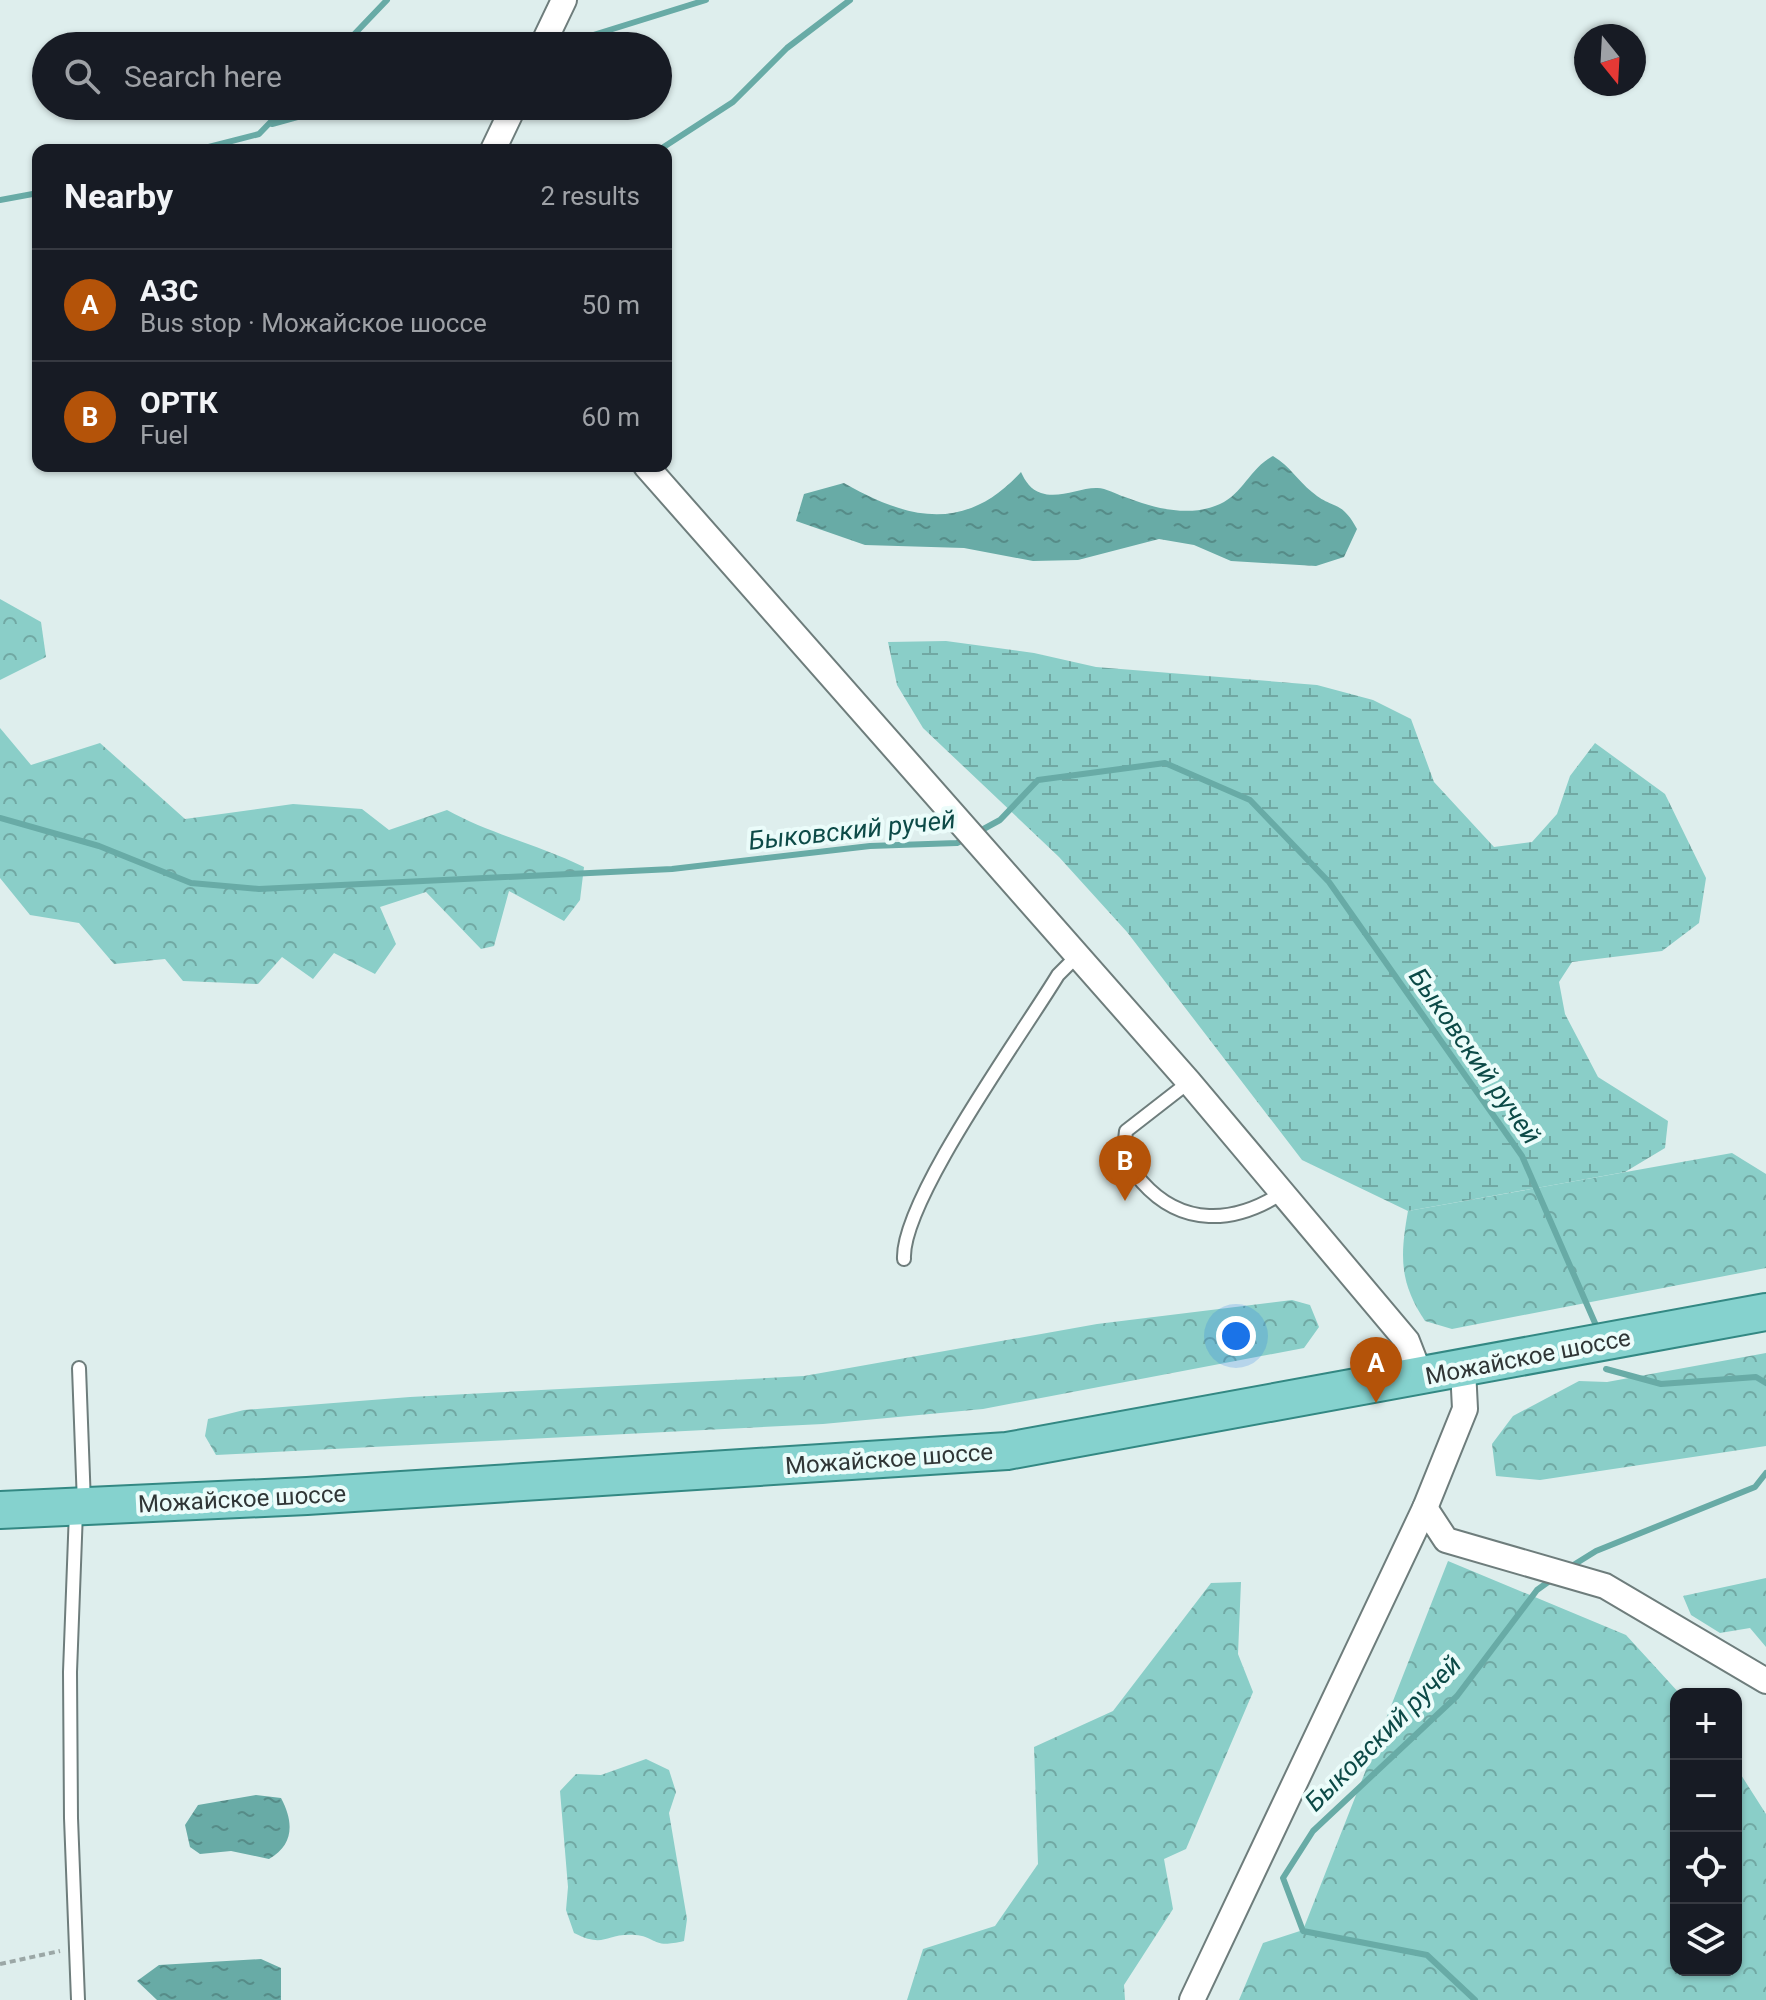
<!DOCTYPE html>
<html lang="en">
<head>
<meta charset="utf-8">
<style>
	:root { --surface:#171b24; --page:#20242c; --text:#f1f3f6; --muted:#9ea1a6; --line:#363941; --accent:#b45309 }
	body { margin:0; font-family:Roboto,sans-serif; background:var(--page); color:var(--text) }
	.controls { position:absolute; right:24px; bottom:24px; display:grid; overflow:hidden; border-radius:16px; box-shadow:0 2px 6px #0004 }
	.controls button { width:72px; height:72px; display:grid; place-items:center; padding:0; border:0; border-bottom:2px solid var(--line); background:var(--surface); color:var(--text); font:40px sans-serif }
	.compass { position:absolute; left:1574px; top:24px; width:72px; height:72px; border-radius:50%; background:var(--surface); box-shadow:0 2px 6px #0004; rotate:162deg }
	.you { position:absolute; left:1236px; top:1336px; width:28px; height:28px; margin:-20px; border:6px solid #fff; border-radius:50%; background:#1a73e8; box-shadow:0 0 0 12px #1a73e833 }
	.badge { display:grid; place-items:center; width:52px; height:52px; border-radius:50%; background:var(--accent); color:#fff; font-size:26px; font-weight:700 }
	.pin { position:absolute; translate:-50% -66px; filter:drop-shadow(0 2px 4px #0008) }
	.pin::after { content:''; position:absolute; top:42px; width:28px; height:24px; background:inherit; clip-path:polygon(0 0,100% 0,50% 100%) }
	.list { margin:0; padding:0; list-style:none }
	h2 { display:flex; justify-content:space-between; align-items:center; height:104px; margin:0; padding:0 32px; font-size:34px }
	h2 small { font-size:26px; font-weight:400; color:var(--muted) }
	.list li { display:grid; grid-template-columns:52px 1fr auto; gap:24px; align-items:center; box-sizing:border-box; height:112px; padding:0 32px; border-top:2px solid var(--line) }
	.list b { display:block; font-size:30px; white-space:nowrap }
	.list p { margin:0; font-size:26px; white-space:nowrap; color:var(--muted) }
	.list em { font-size:26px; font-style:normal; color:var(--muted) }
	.icon { flex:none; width:44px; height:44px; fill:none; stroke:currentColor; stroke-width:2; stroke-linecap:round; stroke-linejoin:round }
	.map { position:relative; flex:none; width:1766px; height:2000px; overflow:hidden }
	.search { position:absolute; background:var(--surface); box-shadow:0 2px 6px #0004; left:32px; top:32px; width:640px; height:88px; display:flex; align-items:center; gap:20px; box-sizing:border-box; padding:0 28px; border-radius:44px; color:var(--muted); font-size:30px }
	.panel { position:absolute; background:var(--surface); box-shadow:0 2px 6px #0004; left:32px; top:144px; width:640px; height:328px; border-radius:16px }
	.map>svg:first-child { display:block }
	.forest { fill:url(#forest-crowns) }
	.wetland { fill:url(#wetland-marsh) }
	.water { fill:url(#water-ripples) }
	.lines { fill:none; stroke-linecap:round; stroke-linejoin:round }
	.stream { stroke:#68aba6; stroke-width:6 }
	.service-casing { stroke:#6e7d7c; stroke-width:16 }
	.minor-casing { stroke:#6e7d7c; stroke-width:28 }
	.primary-casing { stroke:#338883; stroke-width:40 }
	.path { stroke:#9ba7a6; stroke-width:4; stroke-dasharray:6 4; stroke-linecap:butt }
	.service { stroke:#fff; stroke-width:12 }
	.minor { stroke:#fff; stroke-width:24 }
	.primary { stroke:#85d2ce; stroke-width:36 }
	.labels { text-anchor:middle; stroke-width:8; stroke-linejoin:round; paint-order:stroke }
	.street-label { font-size:24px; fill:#303636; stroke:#ebfcfa }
	.water-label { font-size:26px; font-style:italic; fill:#0c4a47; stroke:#ebfcfa }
</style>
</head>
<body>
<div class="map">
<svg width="1766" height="2000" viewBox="0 0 1766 2000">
	<defs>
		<pattern id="forest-crowns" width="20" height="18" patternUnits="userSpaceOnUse" patternTransform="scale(2)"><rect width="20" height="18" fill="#8acec8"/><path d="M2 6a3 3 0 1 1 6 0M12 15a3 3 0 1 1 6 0" fill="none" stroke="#71a8a3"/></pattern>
		<pattern id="wetland-marsh" width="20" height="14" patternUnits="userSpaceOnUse" patternTransform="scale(2)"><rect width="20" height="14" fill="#8acec8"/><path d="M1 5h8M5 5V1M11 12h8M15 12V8" fill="none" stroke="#71a8a3"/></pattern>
		<pattern id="water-ripples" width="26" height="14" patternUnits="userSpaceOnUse" patternTransform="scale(2)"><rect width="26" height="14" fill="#68aba6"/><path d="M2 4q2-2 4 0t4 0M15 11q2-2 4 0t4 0" fill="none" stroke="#568c88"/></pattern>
	</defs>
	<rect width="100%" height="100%" fill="#deeeed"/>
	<g class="forest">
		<path d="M0 599 41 622 46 657 0 680Z"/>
		<path d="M0 728 31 765 100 743 185 819 293 804 362 809 389 830 447 810C490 834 540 845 584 867L580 900 564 921 509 891 494 946 481 949 426 892 380 907 396 944 375 974 334 953 313 979 282 957 258 984 183 981 165 959 114 964 79 923 30 915 0 878Z"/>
		<path d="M1732 1153 1766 1174V1268L1452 1329 1425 1321C1399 1282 1400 1256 1408 1211Z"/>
		<path d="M1292 1300 1310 1305 1319 1327 1304 1348 983 1409 823 1424 216 1455 205 1436 208 1419 244 1410 410 1397 804 1376 1097 1324Z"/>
		<path d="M1766 1353V1446L1540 1480 1496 1476 1492 1444 1513 1416 1579 1381 1607 1382Z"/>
		<path d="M1448 1561 1626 1635 1680 1694H1676V1970H1736V1767L1766 1814V2000H1239L1263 1943 1303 1930Z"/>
		<path d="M1766 1578V1647L1750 1628 1720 1633 1691 1615 1683 1596Z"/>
		<path d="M1241 1582 1238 1654 1253 1692 1186 1849 1164 1859 1173 1909 1124 1985 1125 2000H907L923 1949 995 1926 1038 1864 1034 1747 1113 1711 1211 1583Z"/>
		<path d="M646 1759 669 1770 676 1792 669 1813 687 1919 684 1941C651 1949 658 1937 635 1935 604 1933 606 1949 574 1933L566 1910 568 1887 560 1791 576 1774 601 1775Z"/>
	</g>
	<path class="wetland" d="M946 641 1034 653 1096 667 1317 685 1373 700 1411 719 1434 782 1494 847 1532 842 1557 814 1570 776 1595 743 1665 794 1706 878 1699 923 1662 951 1572 962 1559 982 1565 1014 1598 1077 1668 1121 1665 1148 1625 1172 1408 1211 1302 1160 1127 932 1059 857 923 728 897 685 888 642Z"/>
	<g class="water">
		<path d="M1273 456C1291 467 1297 480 1312 492 1333 510 1341 499 1357 529L1344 557 1316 566 1231 561 1194 545 1159 539 1078 560 1033 561 964 548 865 545 796 521 804 494 844 483C910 521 966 532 1021 472 1025 481 1031 490 1041 493 1059 499 1079 488 1096 488 1104 487 1116 494 1125 497 1153 508 1190 518 1220 504 1243 494 1250 468 1273 456Z"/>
		<path d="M256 1795 281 1798C294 1822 294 1845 269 1859L231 1851 200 1854 190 1847 185 1825 198 1805Z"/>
		<path d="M261 1959 281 1968V2000H157L137 1981 159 1965Z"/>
	</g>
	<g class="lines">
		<g class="stream">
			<path d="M343 46 387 0"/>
			<path d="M558 46 706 0"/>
			<path d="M272 124 337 106"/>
			<path d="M197 150 259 134 286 106"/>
			<path d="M659 150 733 102 787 48 850 0"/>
			<path d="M0 200 38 193"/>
			<path d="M0 818 99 846 191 883 259 889 672 869 870 846 957 843 965 839"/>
			<path d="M978 832 1000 820 1038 780 1165 763 1250 800 1329 882 1522 1156 1595 1323"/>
			<path d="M1606 1369 1661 1384 1756 1377 1766 1383"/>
			<path d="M1567 1569 1596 1551 1755 1487 1766 1473"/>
			<path d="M1475 2000 1427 1955 1303 1931 1283 1878 1313 1831 1457 1696 1537 1590 1555 1577"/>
		</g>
		<g class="service-casing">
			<g id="service">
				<path d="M1189 1082 1126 1131C1123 1152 1128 1166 1142 1182 1182 1227 1234 1224 1282 1193"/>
				<path d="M904 1259C901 1201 1023 1033 1058 975L1078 955"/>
				<path d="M79 1368 84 1504"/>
				<path d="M76 1511 70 1672 71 1818 78 2000"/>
			</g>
		</g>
		<g class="minor-casing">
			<g id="minor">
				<path d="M542 46 564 0"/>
				<path d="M493 150 514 106"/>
				<path d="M646 466 1189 1082 1407 1341 1421 1377"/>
				<path d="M1425 1508 1446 1540 1605 1586 1766 1681"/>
				<path d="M1192 2000 1425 1508 1465 1409 1463 1369"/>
			</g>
		</g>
		<g class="primary-casing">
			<path id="primary" d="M0 1510 307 1496 1007 1451 1766 1312"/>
		</g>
		<path class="path" d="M0 1964 60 1951"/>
		<use href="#service" class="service"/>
		<use href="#minor" class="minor"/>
		<use href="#primary" class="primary"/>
	</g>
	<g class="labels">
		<g class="street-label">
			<text transform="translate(1528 1357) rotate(-11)" y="8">Можайское шоссе</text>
			<text transform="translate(889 1459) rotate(-4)" y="8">Можайское шоссе</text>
			<text transform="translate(242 1499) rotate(-3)" y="8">Можайское шоссе</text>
		</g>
		<g class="water-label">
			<text transform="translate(852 830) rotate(-6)" y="9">Быковский ручей</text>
			<text transform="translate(1475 1056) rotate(55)" y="9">Быковский ручей</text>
			<text transform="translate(1383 1733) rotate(-45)" y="9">Быковский ручей</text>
		</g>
	</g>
</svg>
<div class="controls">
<button>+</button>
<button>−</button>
<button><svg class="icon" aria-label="locate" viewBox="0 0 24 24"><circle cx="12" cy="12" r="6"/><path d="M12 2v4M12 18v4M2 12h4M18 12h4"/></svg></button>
<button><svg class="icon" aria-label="layers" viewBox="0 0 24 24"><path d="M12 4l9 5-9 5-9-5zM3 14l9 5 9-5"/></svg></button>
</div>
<svg class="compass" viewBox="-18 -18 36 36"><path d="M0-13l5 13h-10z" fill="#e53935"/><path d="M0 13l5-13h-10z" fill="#9ea1a6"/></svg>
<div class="you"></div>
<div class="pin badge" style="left:1376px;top:1403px">A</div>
<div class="pin badge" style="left:1125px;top:1201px">B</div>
<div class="search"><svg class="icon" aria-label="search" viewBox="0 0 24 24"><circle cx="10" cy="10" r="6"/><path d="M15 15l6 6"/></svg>Search here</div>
<section class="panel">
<h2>Nearby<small>2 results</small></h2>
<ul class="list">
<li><span class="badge">A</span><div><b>АЗС</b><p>Bus stop · Можайское шоссе</p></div><em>50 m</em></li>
<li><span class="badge">B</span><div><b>ОРТК</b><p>Fuel</p></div><em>60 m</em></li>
</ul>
</section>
</div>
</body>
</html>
